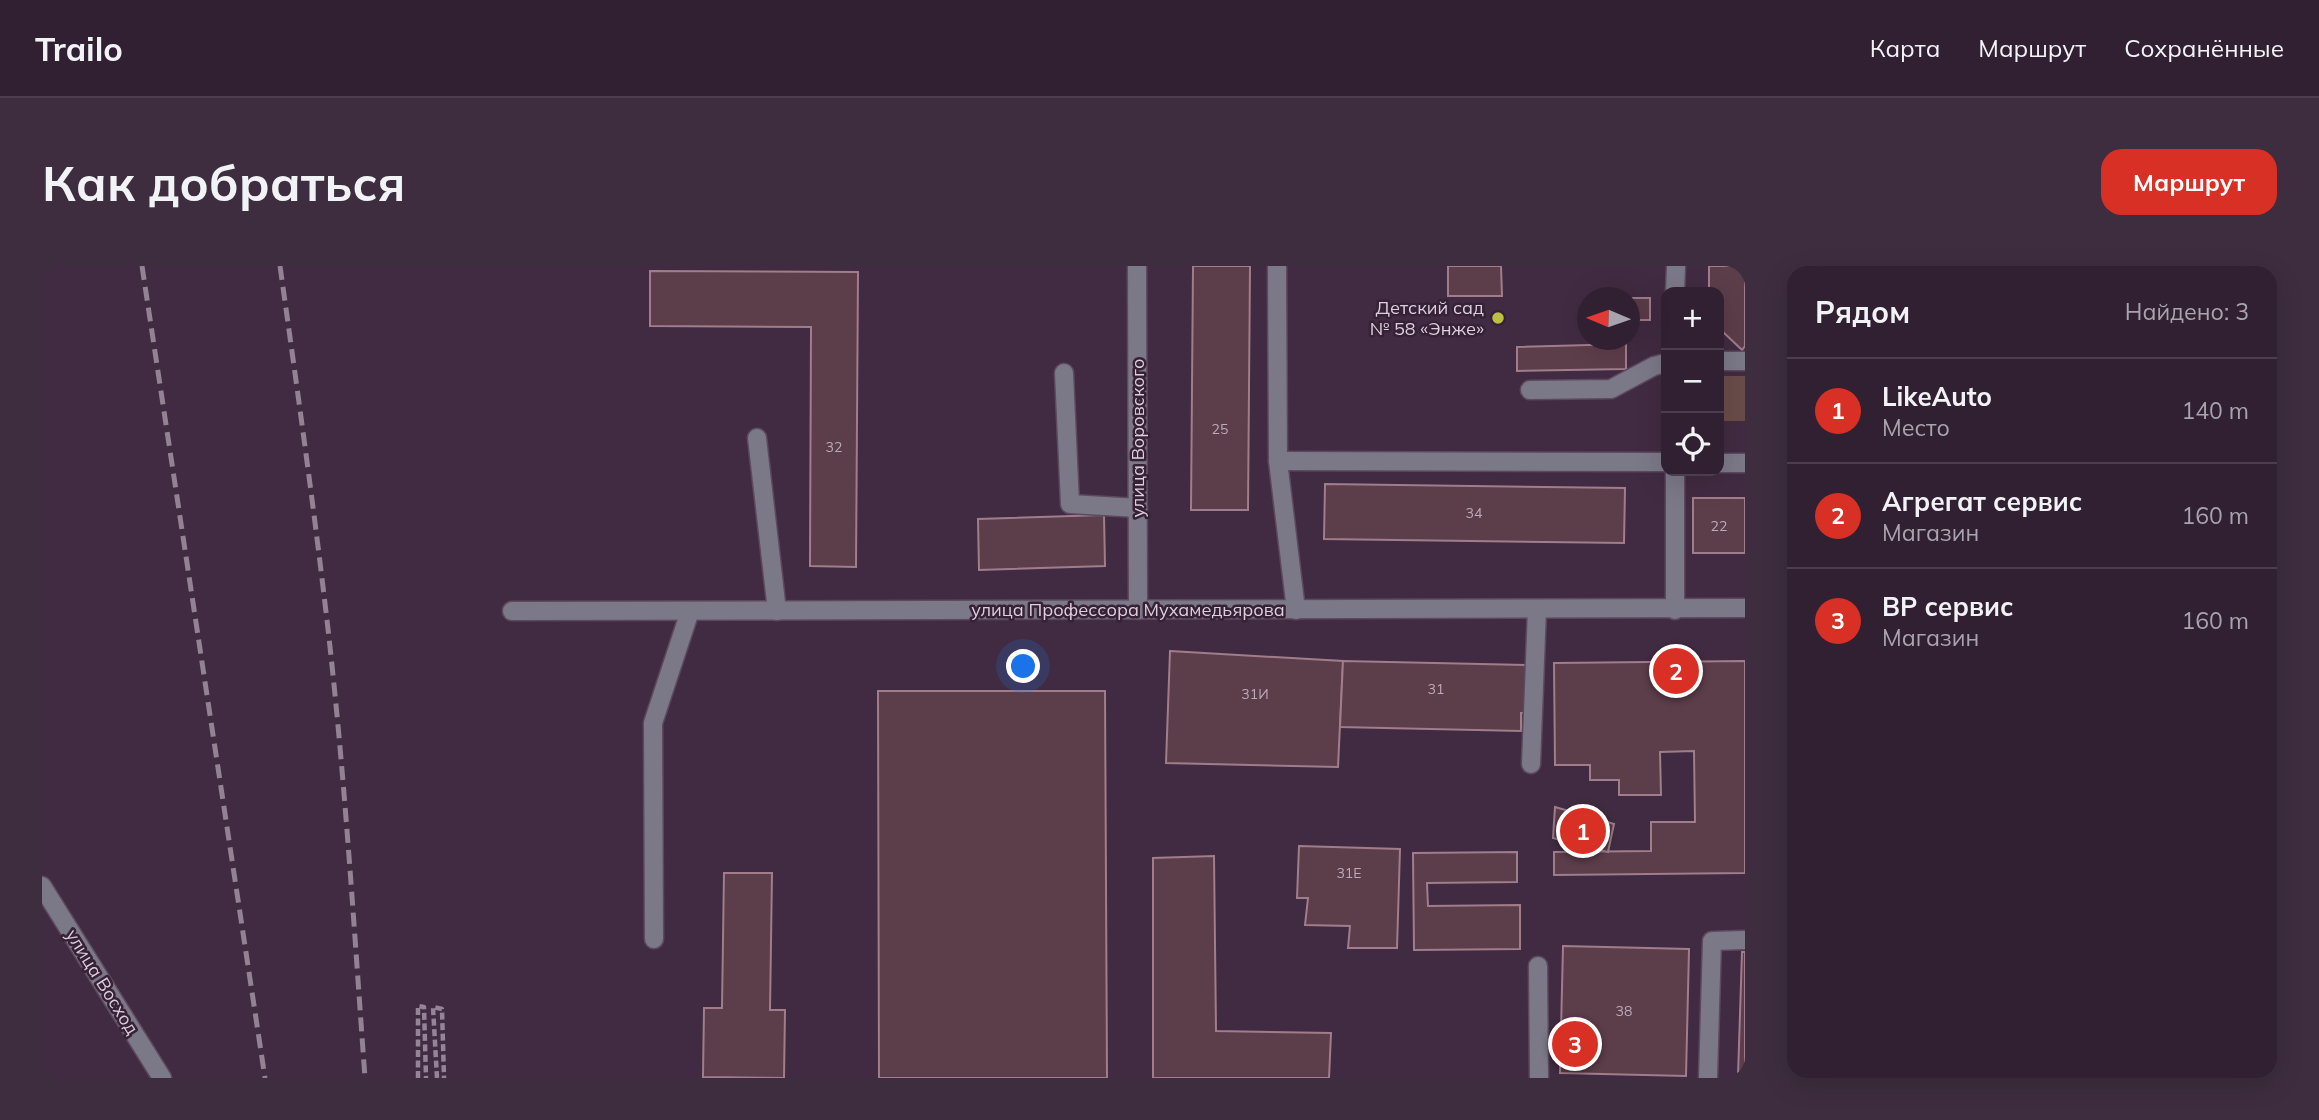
<!DOCTYPE html>
<html lang="ru">
<head>
<meta charset="utf-8">
<style>
	:root { --surface:#312032; --page:#3d2d3e; --text:#f1f3f6; --muted:#a8a3ac; --line:#4c3e4d; --accent:#d93025 }
	body { margin:0; font-family:Mulish,sans-serif; background:var(--page); color:var(--text) }
	.controls { position:absolute; right:21px; top:21px; display:grid; overflow:hidden; border-radius:14px; box-shadow:0 7px 28px #0002 }
	.controls button { width:63px; height:63px; display:grid; place-items:center; padding:0; border:0; border-bottom:2px solid var(--line); background:var(--surface); color:var(--text); font:35px sans-serif }
	.compass { position:absolute; left:1535px; top:21px; width:63px; height:63px; border-radius:50%; background:var(--surface); box-shadow:0 7px 28px #0002; rotate:272deg }
	.you { position:absolute; left:982px; top:401px; width:24px; height:24px; margin:-18px; border:5px solid #fff; border-radius:50%; background:#1a73e8; box-shadow:0 0 0 10px #1a73e833 }
	.badge { display:grid; place-items:center; width:46px; height:46px; border-radius:50%; background:var(--accent); color:#fff; font-size:23px; font-weight:700 }
	.pin { position:absolute; translate:-50% -50%; border:4px solid #fff; box-shadow:0 2px 7px #0006 }
	.list { margin:0; padding:0; list-style:none }
	h2 { display:flex; justify-content:space-between; align-items:center; height:91px; margin:0; padding:0 28px; font-size:30px }
	h2 small { font-size:23px; font-weight:400; color:var(--muted) }
	.list li { display:grid; grid-template-columns:46px 1fr auto; gap:21px; align-items:center; box-sizing:border-box; height:105px; padding:0 28px; border-top:2px solid var(--line) }
	.list b { display:block; font-size:26px; white-space:nowrap }
	.list p { margin:0; font-size:23px; white-space:nowrap; color:var(--muted) }
	.list em { font-size:23px; font-style:normal; color:var(--muted) }
	.icon { flex:none; width:38px; height:38px; fill:none; stroke:currentColor; stroke-width:2; stroke-linecap:round; stroke-linejoin:round }
	.map { position:relative; flex:none; width:1703px; height:812px; overflow:hidden; border-radius:21px }
	header { display:flex; align-items:center; gap:42px; box-sizing:border-box; height:98px; padding:0 35px; background:var(--surface); border-bottom:2px solid var(--line) }
	header strong { font-size:33px }
	nav { display:flex; gap:38px; margin-inline-start:auto; font-size:24px }
	.intro { display:flex; align-items:center; justify-content:space-between; box-sizing:border-box; height:168px; padding:0 42px }
	h1 { margin:0; font-size:49px }
	.button { padding:18px 32px; border-radius:21px; background:var(--accent); color:#fff; font-size:24px; font-weight:700 }
	main { display:flex; gap:42px; padding:0 42px }
	aside { flex:1; background:var(--surface); border-radius:21px; box-shadow:0 7px 28px #0002 }
	.map>svg:first-child { display:block }
	.green { fill:#694c4a }
	.building { fill:#5c3d4a; stroke:#a17d8b; stroke-width:2 }
	.lines { fill:none; stroke-linecap:round; stroke-linejoin:round }
	.minor-casing { stroke:#5d485e; stroke-width:21 }
	.path { stroke:#958396; stroke-width:4.5; stroke-dasharray:7 3.5; stroke-linecap:butt }
	.minor { stroke:#7b7888; stroke-width:18 }
	.rail { stroke:#938194; stroke-width:5; stroke-dasharray:14 7; stroke-linecap:butt }
	.poi-dot { fill:#bebe42; stroke:#362137; stroke-width:2.5 }
	.labels { text-anchor:middle; stroke-width:5; stroke-linejoin:round; paint-order:stroke }
	.number-label { font-size:14px; fill:#bcaab8 }
	.poi-label { font-size:18px; fill:#dccedc; stroke:#362137; text-anchor:end }
	.street-label { font-size:18px; fill:#dccedc; stroke:#362137 }
</style>
</head>
<body>
<header>
<strong>Trailo</strong>
<nav><a>Карта</a><a>Маршрут</a><a>Сохранённые</a></nav>
</header>
<div class="intro"><h1>Как добраться</h1><a class="button">Маршрут</a></div>
<main>
<div class="map">
<svg width="1703" height="812" viewBox="0 0 1703 812">
	<rect width="100%" height="100%" fill="#412b42"/>
	<rect class="green" x="1677" y="110" width="26" height="45"/>
	<g class="building">
		<path d="M1151 0H1208L1206 244H1149Z"/>
		<path d="M1406 0H1459L1460 30H1406Z"/>
		<path d="M1667 0H1703V80L1700 84 1680 65H1677V26H1667Z"/>
		<path d="M608 5 816 6 814 301 768 300 769 61 608 60Z"/>
		<rect x="1588" y="32" width="20" height="22"/>
		<path d="M1584 78V103L1475 105V81Z"/>
		<path d="M1283 218 1583 222 1582 277 1282 273Z"/>
		<rect x="1651" y="232" width="52" height="55"/>
		<path d="M1062 249 1063 300 937 304 936 253Z"/>
		<path d="M1128 385 1301 395 1296 501 1124 497Z"/>
		<path d="M1301 395 1489 399 1488 447H1479V465L1298 461Z"/>
		<path d="M1703 395V607L1512 609V586L1609 585V556H1653L1652 485 1618 486 1619 529H1577V514H1548V499H1513L1512 397Z"/>
		<path d="M836 425H1063L1065 812H837Z"/>
		<path d="M1513 541 1572 558 1566 586 1511 572Z"/>
		<path d="M1257 580 1358 583 1355 682H1306L1308 660 1263 659 1266 632H1255Z"/>
		<path d="M1475 586V616L1385 617 1386 640 1478 639V683L1372 684 1371 587Z"/>
		<path d="M1172 590 1174 765 1289 767 1287 812H1111V592Z"/>
		<path d="M682 607H730L728 744H743L742 812 661 811 662 742H680Z"/>
		<path d="M1521 680 1647 683 1644 810 1518 807Z"/>
		<path d="M1700 686H1703V810H1696Z"/>
	</g>
	<g class="lines">
		<g class="minor-casing">
			<g id="minor">
				<path d="M1095 0 1096 344"/>
				<path d="M1235 0 1236 195 1254 344"/>
				<path d="M1633 26 1634 0"/>
				<path d="M1677 95H1703"/>
				<path d="M1022 107 1028 238 1096 242"/>
				<path d="M1488 124 1569 123 1612 100 1624 97"/>
				<path d="M715 172 735 345"/>
				<path d="M1236 195 1624 196"/>
				<path d="M1677 197H1703"/>
				<path d="M1633 205V344"/>
				<path d="M470 345 1703 342"/>
				<path d="M1489 498 1495 343"/>
				<path d="M0 620 120 812"/>
				<path d="M612 673 611 457 648 345"/>
				<path d="M1496 700 1497 812"/>
				<path d="M1666 812 1670 675 1703 674"/>
			</g>
		</g>
		<g class="path">
			<path d="M376 812V740L382 741 384 812"/>
			<path d="M395 812 391 741 400 743 402 812"/>
		</g>
		<use href="#minor" class="minor"/>
		<g class="rail">
			<path d="M100 0 223 812"/>
			<path d="M238 0C255 121 272 242 286 363 303 512 312 662 323 812"/>
		</g>
	</g>
	<circle class="poi-dot" cx="1456" cy="52" r="7"/>
	<g class="labels">
		<g class="number-label">
			<text x="1178" y="168">25</text>
			<text x="792" y="186">32</text>
			<text x="1432" y="252">34</text>
			<text x="1677" y="265">22</text>
			<text x="1394" y="428">31</text>
			<text x="1213" y="433">31И</text>
			<text x="1307" y="612">31Е</text>
			<text x="1582" y="750">38</text>
		</g>
		<g class="poi-label">
			<text x="1442" y="48">Детский сад<tspan x="1442" dy="21">№ 58 «Энже»</tspan></text>
		</g>
		<g class="street-label">
			<text transform="translate(1096 172) rotate(-90)" y="6">улица Воровского</text>
			<text x="1086" y="350">улица Профессора Мухамедьярова</text>
			<text transform="translate(60 716) rotate(58)" y="6">улица Восход</text>
		</g>
	</g>
</svg>
<div class="controls">
<button>+</button>
<button>−</button>
<button><svg class="icon" aria-label="locate" viewBox="0 0 24 24"><circle cx="12" cy="12" r="6"/><path d="M12 2v4M12 18v4M2 12h4M18 12h4"/></svg></button>
</div>
<svg class="compass" viewBox="-18 -18 36 36"><path d="M0-13l5 13h-10z" fill="#e53935"/><path d="M0 13l5-13h-10z" fill="#a8a3ac"/></svg>
<div class="you"></div>
<div class="pin badge" style="left:1541px;top:565px">1</div>
<div class="pin badge" style="left:1634px;top:405px">2</div>
<div class="pin badge" style="left:1533px;top:778px">3</div>
</div>
<aside>
<h2>Рядом<small>Найдено: 3</small></h2>
<ul class="list">
<li><span class="badge">1</span><div><b>LikeAuto</b><p>Место</p></div><em>140 m</em></li>
<li><span class="badge">2</span><div><b>Агрегат сервис</b><p>Магазин</p></div><em>160 m</em></li>
<li><span class="badge">3</span><div><b>ВР сервис</b><p>Магазин</p></div><em>160 m</em></li>
</ul>
</aside>
</main>
</body>
</html>
